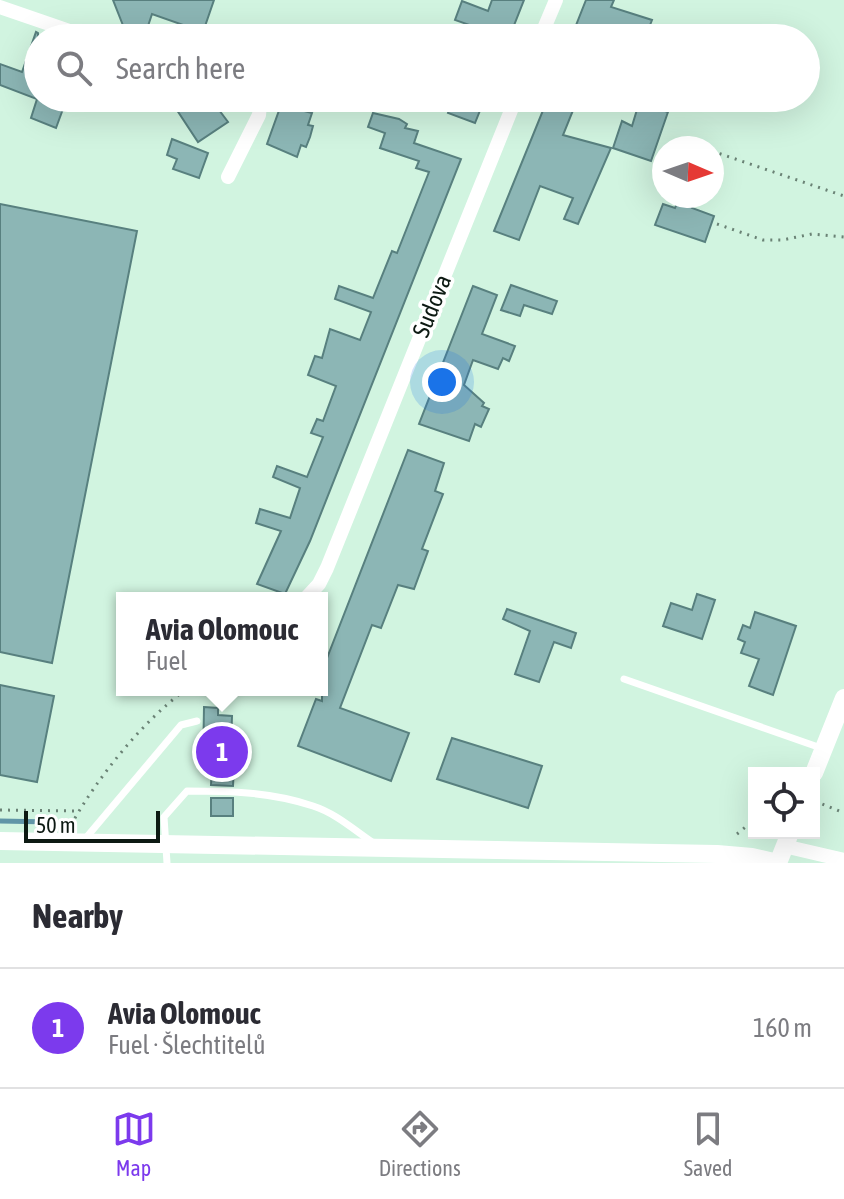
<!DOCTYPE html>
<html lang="en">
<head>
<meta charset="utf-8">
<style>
	:root { --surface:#fff; --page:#f2f2f3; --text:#2b2b33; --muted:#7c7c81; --line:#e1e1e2; --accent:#7c3aed }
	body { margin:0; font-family:"Asap Condensed",sans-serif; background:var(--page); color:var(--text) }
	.controls { position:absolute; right:24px; bottom:24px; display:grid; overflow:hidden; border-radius:0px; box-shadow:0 8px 32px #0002 }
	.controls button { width:72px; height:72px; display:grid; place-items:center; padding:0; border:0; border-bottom:2px solid var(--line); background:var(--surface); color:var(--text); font:40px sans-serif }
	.compass { position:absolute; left:652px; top:136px; width:72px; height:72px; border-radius:50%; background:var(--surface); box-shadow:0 8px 32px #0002; rotate:92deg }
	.scale { position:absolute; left:24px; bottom:20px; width:136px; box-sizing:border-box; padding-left:8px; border:4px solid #0d1a13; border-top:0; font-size:22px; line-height:28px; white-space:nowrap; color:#0d1a13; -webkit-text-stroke:6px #fff; paint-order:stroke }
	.you { position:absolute; left:442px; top:382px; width:28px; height:28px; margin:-20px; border:6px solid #fff; border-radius:50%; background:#1a73e8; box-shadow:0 0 0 12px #1a73e833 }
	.badge { display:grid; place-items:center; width:52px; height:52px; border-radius:50%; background:var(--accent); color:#fff; font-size:26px; font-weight:700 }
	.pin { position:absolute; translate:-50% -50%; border:4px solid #fff; box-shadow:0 2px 8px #0006 }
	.popup { position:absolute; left:116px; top:592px; width:212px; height:104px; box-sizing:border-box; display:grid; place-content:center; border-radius:0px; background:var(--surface); filter:drop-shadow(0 2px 6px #0005); font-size:26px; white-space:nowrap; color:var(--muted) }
	.popup b { font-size:30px; color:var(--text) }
	.popup::after { content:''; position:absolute; left:50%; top:100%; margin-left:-16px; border:16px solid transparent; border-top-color:var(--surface) }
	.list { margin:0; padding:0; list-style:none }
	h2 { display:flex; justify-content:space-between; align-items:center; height:104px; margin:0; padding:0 32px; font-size:34px }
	h2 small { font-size:26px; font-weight:400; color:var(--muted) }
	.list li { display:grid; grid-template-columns:52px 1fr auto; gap:24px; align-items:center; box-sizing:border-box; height:120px; padding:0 32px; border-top:2px solid var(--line) }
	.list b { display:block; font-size:30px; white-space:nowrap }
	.list p { margin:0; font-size:26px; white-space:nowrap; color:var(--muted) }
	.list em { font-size:26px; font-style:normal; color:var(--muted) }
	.icon { flex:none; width:44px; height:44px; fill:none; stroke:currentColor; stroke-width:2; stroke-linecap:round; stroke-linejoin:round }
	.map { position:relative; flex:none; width:844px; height:863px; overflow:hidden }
	.search { position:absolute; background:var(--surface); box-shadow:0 8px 32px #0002; left:24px; right:24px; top:24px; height:88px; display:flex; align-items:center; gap:20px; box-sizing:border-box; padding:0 28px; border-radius:44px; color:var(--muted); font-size:30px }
	.sheet { height:224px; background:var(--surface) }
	nav { display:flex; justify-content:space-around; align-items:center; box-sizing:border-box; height:112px; border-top:2px solid var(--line); background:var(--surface); font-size:22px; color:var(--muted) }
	nav a { display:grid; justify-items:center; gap:4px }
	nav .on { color:var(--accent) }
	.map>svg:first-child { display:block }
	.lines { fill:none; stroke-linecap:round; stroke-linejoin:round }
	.stream { stroke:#6095a7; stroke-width:5 }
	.building { fill:#8cb6b5; stroke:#58807f; stroke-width:2 }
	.path { stroke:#6a8275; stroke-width:3; stroke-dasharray:2 6; stroke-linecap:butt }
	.service { stroke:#fff; stroke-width:7 }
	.minor { stroke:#fff; stroke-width:14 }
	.tertiary { stroke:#fff; stroke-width:18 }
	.labels { text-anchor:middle; stroke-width:7; stroke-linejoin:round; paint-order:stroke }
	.street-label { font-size:24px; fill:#0d1a13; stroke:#fff }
</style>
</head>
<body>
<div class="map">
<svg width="844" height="863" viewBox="0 0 844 863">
	<rect width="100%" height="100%" fill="#d1f4e0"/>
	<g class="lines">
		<path class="stream" d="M0 821 51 822"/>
	</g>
	<g class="building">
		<path d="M113 0H214L203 32 152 14 144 38 126 33Z"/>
		<path d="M492 0H524L509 38H478L481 29 455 20 462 1 488 11Z"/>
		<path d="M586 0H614L611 7 652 20 645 38H571Z"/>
		<path d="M36 32 38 33V98H67L56 128 31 118 37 99 0 85V64L22 72Z"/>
		<path d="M169 98H210L228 122 198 142Z"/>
		<path d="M453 98H485L475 123 448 113Z"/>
		<path d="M548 98H578L563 135 611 148 578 224 564 219 573 198 540 186 519 240 494 231Z"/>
		<path d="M639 103 668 112 651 161 613 148 622 121 632 126Z"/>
		<path d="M281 105 312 113 308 125 313 126 310 137 306 147 301 145 297 157 267 144Z"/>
		<path d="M373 113 399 119 407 124 405 128 418 131 414 143 461 159 310 541 285 594 257 584 281 531 256 523 260 509 290 518 300 488 273 477 277 466 307 477 323 437 311 433 317 419 323 421 336 386 308 375 315 356 322 358 330 329 360 340 371 312 335 299 339 286 373 298 392 251 397 253 429 172 416 168 419 161 380 148 385 133 368 127Z"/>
		<path d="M172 139 208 153 199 178 173 169 177 159 167 155Z"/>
		<path d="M679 198 694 203 692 208 714 216 705 242 655 225 663 204 675 208Z"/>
		<path d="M0 204 137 231 52 663 0 652Z"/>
		<path d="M511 285 557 301 552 314 524 305 520 316 501 310Z"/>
		<path d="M473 286 497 295 482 334 515 346 509 361 503 358 498 369 473 360 464 385 484 403 482 406 489 409 481 427 475 424 469 441 419 424Z"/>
		<path d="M408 450 444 463 435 491 443 494 422 549 428 551 414 589 398 585 381 628 372 625 340 708 409 733 391 781 298 746 316 699 322 701V671Z"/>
		<path d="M697 594 715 600 702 639 663 626 671 603 692 610Z"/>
		<path d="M507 609 576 633 571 648 554 642 539 682 515 674 530 631 503 619Z"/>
		<path d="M755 612 796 626 773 695 749 686 759 659 741 653 745 642 738 639 743 625 750 628Z"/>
		<path d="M0 685 54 696 37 782 0 775Z"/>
		<path d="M204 707 218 708V715L232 716 231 746H244V767H234L233 786 211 785 212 766H203Z"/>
		<path d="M452 738 542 766 528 808 437 779Z"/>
		<rect x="211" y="798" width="22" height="18"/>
	</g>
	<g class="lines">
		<g class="path">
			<path d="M682 141 703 148"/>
			<path d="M712 151 844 196"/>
			<path d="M717 224 763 240H782L812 234 844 237"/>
			<path d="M815 801 844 813"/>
			<path d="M0 810 79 811"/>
			<path d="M71 825C97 778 142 722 185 690"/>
			<path d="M737 834 754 820"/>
		</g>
		<g class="service">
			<path d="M624 679 821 748"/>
			<path d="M85 839 181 725 197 721"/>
			<path d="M167 863 164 817 187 791C229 791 272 792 313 806 335 813 353 829 372 842"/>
		</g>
		<g class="minor">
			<path d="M0 7 90 38"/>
			<path d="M540 38 556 0"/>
			<path d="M228 177 259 115 260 106 255 98"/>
			<path d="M306 598 319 584 327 568 516 98"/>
			<path d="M784 846 844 860"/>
		</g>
		<g class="tertiary">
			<path d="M814 773 844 698"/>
			<path d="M0 841 717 854 752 857 778 863"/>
			<path d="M778 863 790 833"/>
		</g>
	</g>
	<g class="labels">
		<g class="street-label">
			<text transform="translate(432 306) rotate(-68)" y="8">Sudova</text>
		</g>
	</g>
</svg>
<div class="controls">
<button><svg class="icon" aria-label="locate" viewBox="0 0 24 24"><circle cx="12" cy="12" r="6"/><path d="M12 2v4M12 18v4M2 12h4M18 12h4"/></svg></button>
</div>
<svg class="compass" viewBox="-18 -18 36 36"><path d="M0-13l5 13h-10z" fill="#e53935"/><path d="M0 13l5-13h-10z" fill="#7c7c81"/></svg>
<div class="scale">50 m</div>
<div class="you"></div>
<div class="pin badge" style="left:222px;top:752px">1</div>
<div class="popup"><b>Avia Olomouc</b>Fuel</div>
<div class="search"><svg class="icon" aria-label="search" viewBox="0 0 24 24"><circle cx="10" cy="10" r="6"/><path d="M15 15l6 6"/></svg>Search here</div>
</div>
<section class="sheet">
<h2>Nearby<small></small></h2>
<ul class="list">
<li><span class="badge">1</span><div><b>Avia Olomouc</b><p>Fuel · Šlechtitelů</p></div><em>160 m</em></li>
</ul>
</section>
<nav>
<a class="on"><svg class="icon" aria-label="map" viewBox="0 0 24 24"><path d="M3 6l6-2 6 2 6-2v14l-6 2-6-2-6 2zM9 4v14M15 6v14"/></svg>Map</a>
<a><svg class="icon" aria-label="directions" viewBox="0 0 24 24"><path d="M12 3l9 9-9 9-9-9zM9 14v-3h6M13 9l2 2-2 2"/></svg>Directions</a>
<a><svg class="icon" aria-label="saved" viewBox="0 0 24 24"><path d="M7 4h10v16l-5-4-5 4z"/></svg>Saved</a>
</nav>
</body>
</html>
